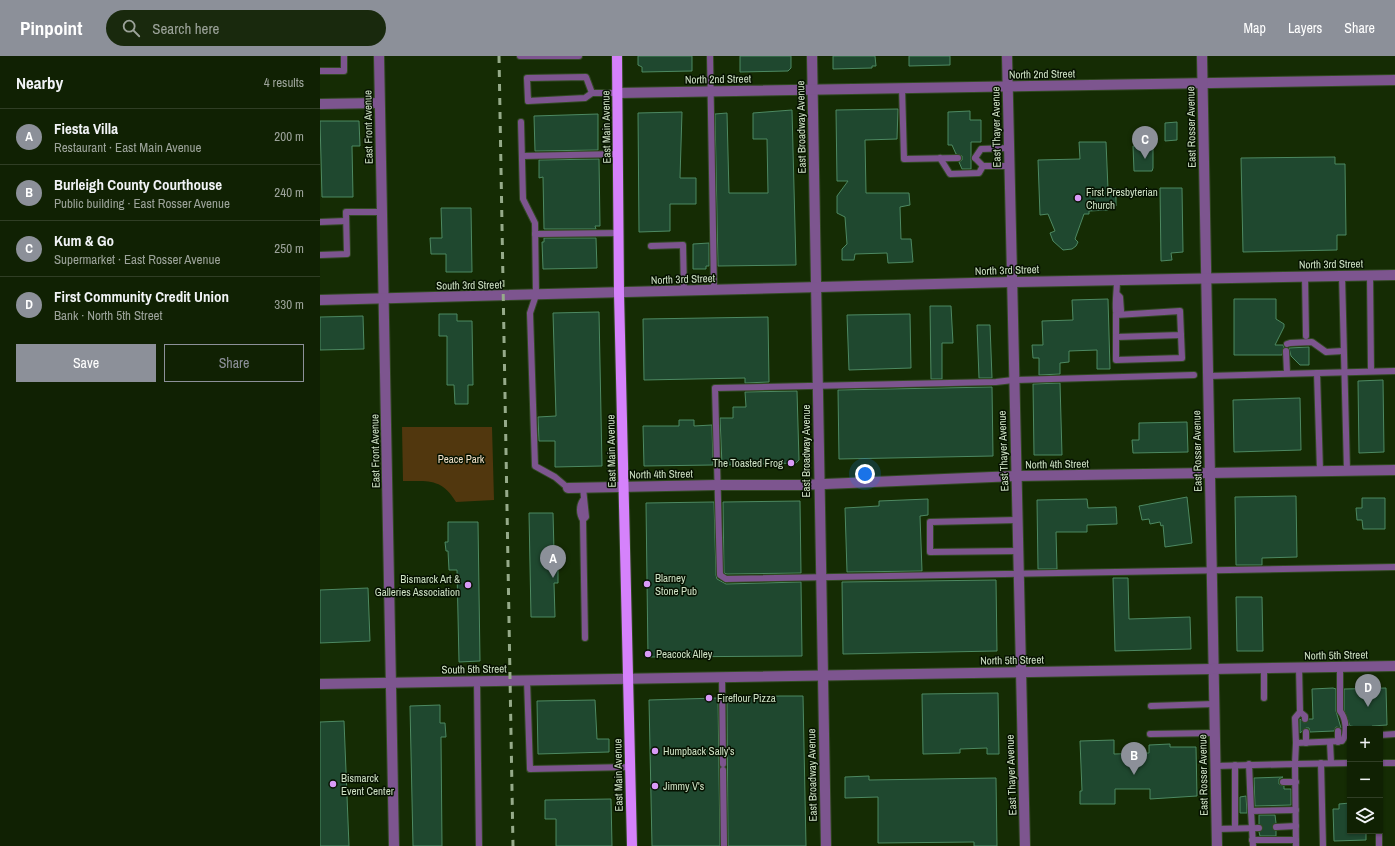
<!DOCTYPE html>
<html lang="en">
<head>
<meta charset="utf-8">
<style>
	:root { --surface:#102103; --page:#19290d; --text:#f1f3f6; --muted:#9ca39a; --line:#303e25; --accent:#8c9099 }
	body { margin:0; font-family:"Archivo Narrow",sans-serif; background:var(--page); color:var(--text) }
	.controls { position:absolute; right:12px; bottom:12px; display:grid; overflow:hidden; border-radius:0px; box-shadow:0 1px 3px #0004 }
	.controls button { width:36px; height:36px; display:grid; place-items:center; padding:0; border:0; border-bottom:1px solid var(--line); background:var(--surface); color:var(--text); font:20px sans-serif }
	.you { position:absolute; left:545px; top:418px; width:14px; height:14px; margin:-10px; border:3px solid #fff; border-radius:50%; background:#1a73e8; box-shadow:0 0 0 6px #1a73e833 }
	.badge { display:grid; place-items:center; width:26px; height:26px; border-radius:50%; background:var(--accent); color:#fff; font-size:13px; font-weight:700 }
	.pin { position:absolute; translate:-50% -33px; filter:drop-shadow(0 1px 2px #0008) }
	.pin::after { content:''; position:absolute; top:21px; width:14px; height:12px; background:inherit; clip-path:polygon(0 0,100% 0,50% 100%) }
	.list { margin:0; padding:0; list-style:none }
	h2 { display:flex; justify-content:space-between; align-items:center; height:52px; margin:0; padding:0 16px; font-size:17px }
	h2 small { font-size:13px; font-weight:400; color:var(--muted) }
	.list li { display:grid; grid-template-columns:26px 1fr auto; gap:12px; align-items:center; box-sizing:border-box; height:56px; padding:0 16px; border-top:1px solid var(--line) }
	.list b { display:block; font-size:15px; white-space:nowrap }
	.list p { margin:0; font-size:13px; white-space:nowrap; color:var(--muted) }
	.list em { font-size:13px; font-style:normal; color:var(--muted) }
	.actions { display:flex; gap:8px; padding:12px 16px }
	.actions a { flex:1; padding:9px 0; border:1px solid var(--accent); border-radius:0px; text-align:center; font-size:14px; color:var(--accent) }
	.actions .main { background:var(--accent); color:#fff }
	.icon { flex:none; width:22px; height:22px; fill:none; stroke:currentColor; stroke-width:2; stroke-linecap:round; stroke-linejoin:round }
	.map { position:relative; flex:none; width:1075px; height:790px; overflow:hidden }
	header { display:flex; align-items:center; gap:24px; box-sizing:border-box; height:56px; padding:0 20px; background:var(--accent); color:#fff }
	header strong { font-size:19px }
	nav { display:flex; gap:22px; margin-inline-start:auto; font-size:14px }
	.search { width:280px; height:36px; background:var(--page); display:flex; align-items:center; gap:10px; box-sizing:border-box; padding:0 14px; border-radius:22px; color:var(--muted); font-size:15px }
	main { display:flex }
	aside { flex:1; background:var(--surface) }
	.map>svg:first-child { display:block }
	.green { fill:#51370e }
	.building { fill:#1f482f; stroke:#4d8962 }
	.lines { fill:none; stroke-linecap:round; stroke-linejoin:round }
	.service-casing { stroke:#324923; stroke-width:8 }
	.minor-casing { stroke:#324923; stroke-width:12 }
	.tertiary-casing { stroke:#324923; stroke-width:12 }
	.primary-casing { stroke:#324923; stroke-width:12 }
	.service { stroke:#7d558f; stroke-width:6 }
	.minor { stroke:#7d558f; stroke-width:10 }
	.tertiary { stroke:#7d558f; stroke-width:10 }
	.primary { stroke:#d582fb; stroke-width:10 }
	.rail { stroke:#96ab8a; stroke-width:3; stroke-dasharray:7 7; stroke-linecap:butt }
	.poi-dot { fill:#d99af7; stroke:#061201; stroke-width:1.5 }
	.labels { text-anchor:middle; stroke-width:3; stroke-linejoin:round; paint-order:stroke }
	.street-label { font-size:11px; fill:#cde0c3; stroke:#061201 }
	.poi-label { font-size:11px; fill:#cde0c3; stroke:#061201; text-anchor:start }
	.park-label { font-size:11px; fill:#f2dfc7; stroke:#061201 }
</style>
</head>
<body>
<header>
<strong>Pinpoint</strong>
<div class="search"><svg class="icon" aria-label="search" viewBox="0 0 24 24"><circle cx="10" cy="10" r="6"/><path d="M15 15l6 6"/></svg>Search here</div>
<nav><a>Map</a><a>Layers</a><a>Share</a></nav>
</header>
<main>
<aside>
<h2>Nearby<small>4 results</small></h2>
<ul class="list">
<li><span class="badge">A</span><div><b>Fiesta Villa</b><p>Restaurant · East Main Avenue</p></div><em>200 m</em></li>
<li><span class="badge">B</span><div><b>Burleigh County Courthouse</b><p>Public building · East Rosser Avenue</p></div><em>240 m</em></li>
<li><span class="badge">C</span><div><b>Kum &amp; Go</b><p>Supermarket · East Rosser Avenue</p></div><em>250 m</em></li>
<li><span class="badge">D</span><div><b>First Community Credit Union</b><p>Bank · North 5th Street</p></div><em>330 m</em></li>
</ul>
<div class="actions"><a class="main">Save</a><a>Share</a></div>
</aside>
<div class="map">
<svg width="1075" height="790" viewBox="0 0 1075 790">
	<rect width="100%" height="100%" fill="#152c04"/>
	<path class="green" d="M82 371H172L174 444 136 446C122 422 108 425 83 425Z"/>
	<g class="building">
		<path d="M318 0H372V15L322 16V11L318 9Z"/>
		<path d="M420 0H471V12L468 15 420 16Z"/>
		<path d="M513 0H555L556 10H552V12L513 13Z"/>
		<path d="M589 0H630V9L589 10Z"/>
		<path d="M578 53 577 83 545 84 546 137H589L590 149 580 151 581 183H591L593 206 568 207 567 197 535 198 534 204H522V193L527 188 525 161 517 157V140L528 125H517L516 54Z"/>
		<path d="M472 54 476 209 398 210 395 58 407 57 409 137H448L447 83H433V57Z"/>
		<path d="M650 55V64H661V86H651V113H642L639 106 642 104V100L636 98 632 89H628V56Z"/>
		<path d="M362 56 360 122H376V148H350V175L319 176 318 57Z"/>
		<path d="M278 58V94L215 95 214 60Z"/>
		<path d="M0 65H39L40 90H32L33 141H2Z"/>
		<path d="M857 66V84L845 85V67Z"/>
		<path d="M759 86H786L788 133H796V150L788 151V154L769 155V158H764L755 183 758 186 756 190 752 193 743 194 733 185 730 177 735 175 728 158 720 159 718 104 760 103Z"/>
		<path d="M813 90H833V112L832 115H814Z"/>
		<path d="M1015 101V108H1025L1026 179H1017V194L923 196 921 102Z"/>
		<path d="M279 103 280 170H275L276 173H224L223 121 219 122V104Z"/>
		<path d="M840 132H862L863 196 851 197 852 204 841 205Z"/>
		<path d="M121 152H151L152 216H126V198H111L110 182H122Z"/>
		<path d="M224 182H276L277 212 223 213 222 186H224Z"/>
		<path d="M389 187V210H386V213H373V188Z"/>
		<path d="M788 243 790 313H777V294L749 295V306L740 307V318L719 319V302H713L712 289H723L722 265 753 264 752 244Z"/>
		<path d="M914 243H956V263L964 268V271L955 289H963L964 291 962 299H914Z"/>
		<path d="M610 250H631L633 287H622V323H611Z"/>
		<path d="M279 256 282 410 235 411V385H219L218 361 236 360 233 257Z"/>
		<path d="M119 258H137V265H152L153 329H148V348H135L134 329H127V280H119Z"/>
		<path d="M590 258 591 312 529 314 527 259Z"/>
		<path d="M43 260 44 293 0 294V261Z"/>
		<path d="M448 261 449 326 425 327V322L324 324 323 263Z"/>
		<path d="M657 269H670L672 322H659Z"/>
		<path d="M989 291V309H980L971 300 969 292Z"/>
		<path d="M1063 324 1064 396 1039 397 1038 325Z"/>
		<path d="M740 327 742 399H714L713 328Z"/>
		<path d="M672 331 673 400 519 403 518 334Z"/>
		<path d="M477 335 479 404 476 407 402 409 400 362H413V351H426L425 336Z"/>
		<path d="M980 342 981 394 914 396 913 344Z"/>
		<path d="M359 364H374V370L392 369 393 409 324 410 323 370H359Z"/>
		<path d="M867 366 868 396 813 397 812 384H819V367Z"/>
		<path d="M976 440 977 501 942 502V509H916L915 441Z"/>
		<path d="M867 441 872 487 845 491 843 469 841 470 840 466 830 468 829 463 822 464 819 450Z"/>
		<path d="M1042 442H1065V473H1043L1042 464H1037L1036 452H1042Z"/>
		<path d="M608 443V459L600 460 602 515 527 516 525 452 559 450V445Z"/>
		<path d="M767 443 768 452 796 451 797 468 767 469V476H736L737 513H718L717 444Z"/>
		<path d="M480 445 481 517 407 518 404 517 403 446Z"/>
		<path d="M392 446H394L396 519 397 523 406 528 481 526 482 600 328 601 326 447Z"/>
		<path d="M209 457H233L234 495H238V527H234L235 561H211Z"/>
		<path d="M128 466H158L160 605 139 606 137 514H129L128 495H126L125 486H128Z"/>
		<path d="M793 522H808L809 563 870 561 871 593 795 595Z"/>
		<path d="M676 524 677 595 523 598 522 526Z"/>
		<path d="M48 532 50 585 0 587V534Z"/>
		<path d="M916 541H942L943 595H917Z"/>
		<path d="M1013 632 1016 633V655L1021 672 1016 671 1014 675 990 676 989 672H986L980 677V663L985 667 989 663H993L992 633Z"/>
		<path d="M1066 632 1067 669 1052 670V673L1030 670 1024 654V633Z"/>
		<path d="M678 637 679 698H667V692L640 693V697L603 698 602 638Z"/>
		<path d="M460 640H483L486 790H408L407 642Z"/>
		<path d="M398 642 400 790H332L329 644Z"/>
		<path d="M275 644 277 683H289V696L218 698 217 645Z"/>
		<path d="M120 649V667H125L126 681H121L122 790H93L90 650Z"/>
		<path d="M24 665 29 790H0V666Z"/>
		<path d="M794 684V698L829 697V689L850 688V691H876L877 740 830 743V733H795V748H760V735H762L760 685Z"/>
		<path d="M549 720V724L676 722 677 790H654V786L558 787V741L525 742V721Z"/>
		<path d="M963 721 959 723V728L964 730V733H971V749L935 750 934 722Z"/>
		<path d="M926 740 927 757H920V741Z"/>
		<path d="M291 743 292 790H236V763H225V744Z"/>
		<path d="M1030 747V775H1046V784L1014 785 1013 753H1019V748Z"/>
		<path d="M939 759H955L956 767 952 771 956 775V780H940L939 776 943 772 939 768Z"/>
	</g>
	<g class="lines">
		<g class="service-casing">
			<g id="service">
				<path d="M200 0H259"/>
				<path d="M390 0 394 234"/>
				<path d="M0 15H24V0"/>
				<path d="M582 32 584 103 638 102"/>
				<path d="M272 37 266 21 207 22 208 45 265 42 272 37H298"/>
				<path d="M201 66 203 143 215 167 216 239 210 257 215 410 235 421 248 432"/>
				<path d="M202 100 298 98"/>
				<path d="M620 102 630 118 659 117 663 110"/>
				<path d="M655 102 661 93 689 92"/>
				<path d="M655 102 663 110H689"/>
				<path d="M0 166 26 165"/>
				<path d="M215 178 299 177"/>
				<path d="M331 190 363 189 364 235"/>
				<path d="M0 199 27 198 26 156H62"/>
				<path d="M1050 219 1051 315"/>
				<path d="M1022 220 1027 415"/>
				<path d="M985 221 986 280"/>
				<path d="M797 224C797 235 795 244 796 256L799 257 801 255 800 241 797 238"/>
				<path d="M799 257 796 259V304L862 302 861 279"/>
				<path d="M796 281 861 279 860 255 796 259"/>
				<path d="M967 288 970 287 992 286 1006 296 1023 295"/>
				<path d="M966 295 967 317"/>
				<path d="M997 317 1000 415"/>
				<path d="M874 319 693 324 676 326 395 332 400 519 406 523 1075 511"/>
				<path d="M888 320 1075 315"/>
				<path d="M263 432 266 461 263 464"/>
				<path d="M263 444C259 450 259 458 263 464L265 582"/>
				<path d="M697 464 610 466V496L698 495"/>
				<path d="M979 611 980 656 975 662 976 687 1022 685C1028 678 1026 662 1020 655V611"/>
				<path d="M944 612V642"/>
				<path d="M402 621 403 708"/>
				<path d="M207 624 210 713 310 711"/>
				<path d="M157 625 159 790"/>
				<path d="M831 650 894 648"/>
				<path d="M980 656 985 660V663"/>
				<path d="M1018 675V686"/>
				<path d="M986 676V687"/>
				<path d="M830 678 895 677"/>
				<path d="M1060 679 1075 678"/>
				<path d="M1010 686 1011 707"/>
				<path d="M976 687 975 708 1030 707"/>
				<path d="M1001 707 1003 790"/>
				<path d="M1060 707H1075"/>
				<path d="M929 708 931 755"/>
				<path d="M915 709V772"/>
				<path d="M895 710 975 708 976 790"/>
				<path d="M403 714 404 790"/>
				<path d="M963 726H976"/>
				<path d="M956 771 976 770"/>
				<path d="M897 773 939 772"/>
				<path d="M1059 775V790"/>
				<path d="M932 784H976"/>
				<path d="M933 790 931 755 976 754"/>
			</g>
		</g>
		<g class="minor-casing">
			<g id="minor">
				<path d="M492 0 506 790"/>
				<path d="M687 0 705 790"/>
				<path d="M298 37 1075 24"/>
				<path d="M0 48 59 47"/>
				<path d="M248 432 396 429H481L696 420 1075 414"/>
			</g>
		</g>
		<g class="tertiary-casing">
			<g id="tertiary">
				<path d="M59 0 74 790"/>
				<path d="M882 0 897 790"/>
				<path d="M0 244 691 226 1075 219"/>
				<path d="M0 628 1075 610"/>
			</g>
		</g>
		<g class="primary-casing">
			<path id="primary" d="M297 0 299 237 312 790"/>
		</g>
		<use href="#service" class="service"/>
		<use href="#minor" class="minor"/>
		<use href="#tertiary" class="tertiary"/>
		<use href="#primary" class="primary"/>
		<path class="rail" d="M179 0 193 790"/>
	</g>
	<g class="poi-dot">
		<circle cx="758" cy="142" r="4"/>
		<circle cx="471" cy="407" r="4"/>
		<circle cx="327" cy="528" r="4"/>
		<circle cx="148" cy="529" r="4"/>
		<circle cx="328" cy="598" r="4"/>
		<circle cx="389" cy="642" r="4"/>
		<circle cx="335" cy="695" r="4"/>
		<circle cx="13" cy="728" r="4"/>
		<circle cx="335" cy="730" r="4"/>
	</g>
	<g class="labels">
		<g class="street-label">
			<text transform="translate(722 18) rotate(-1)" y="4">North 2nd Street</text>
			<text transform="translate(398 23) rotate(-1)" y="4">North 2nd Street</text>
			<text transform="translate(48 71) rotate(-91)" y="4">East Front Avenue</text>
			<text transform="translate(286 71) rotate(-91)" y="4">East Main Avenue</text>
			<text transform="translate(481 71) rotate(-91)" y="4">East Broadway Avenue</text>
			<text transform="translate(676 71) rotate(-91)" y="4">East Thayer Avenue</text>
			<text transform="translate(871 71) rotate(-91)" y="4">East Rosser Avenue</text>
			<text transform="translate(1011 208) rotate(-1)" y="4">North 3rd Street</text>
			<text transform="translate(687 214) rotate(-2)" y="4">North 3rd Street</text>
			<text transform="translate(363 223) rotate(-2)" y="4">North 3rd Street</text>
			<text transform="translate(149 229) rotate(-1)" y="4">South 3rd Street</text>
			<text transform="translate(55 395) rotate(-91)" y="4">East Front Avenue</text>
			<text transform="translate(291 395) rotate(-91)" y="4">East Main Avenue</text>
			<text transform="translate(486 395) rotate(-90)" y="4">East Broadway Avenue</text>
			<text transform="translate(683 395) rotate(-92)" y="4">East Thayer Avenue</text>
			<text transform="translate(877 395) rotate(-91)" y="4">East Rosser Avenue</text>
			<text transform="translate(737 408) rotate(-1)" y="4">North 4th Street</text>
			<text transform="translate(341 418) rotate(-1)" y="4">North 4th Street</text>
			<text transform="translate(1016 599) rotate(-1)" y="4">North 5th Street</text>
			<text transform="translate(692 604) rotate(-1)" y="4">North 5th Street</text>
			<text transform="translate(154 613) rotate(-1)" y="4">South 5th Street</text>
			<text transform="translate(298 719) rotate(-91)" y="4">East Main Avenue</text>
			<text transform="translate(492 719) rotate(-91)" y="4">East Broadway Avenue</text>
			<text transform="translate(691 719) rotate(-92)" y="4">East Thayer Avenue</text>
			<text transform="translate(883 719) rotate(-91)" y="4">East Rosser Avenue</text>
		</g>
		<g class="poi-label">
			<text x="766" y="140">First Presbyterian<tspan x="766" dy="13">Church</tspan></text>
			<text x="463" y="411" text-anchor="end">The Toasted Frog</text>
			<text x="335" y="526">Blarney<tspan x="335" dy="13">Stone Pub</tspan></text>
			<text x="140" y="527" text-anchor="end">Bismarck Art &amp;<tspan x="140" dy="13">Galleries Association</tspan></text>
			<text x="336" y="602">Peacock Alley</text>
			<text x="397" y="646">Fireflour Pizza</text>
			<text x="343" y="699">Humpback Sally's</text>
			<text x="21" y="726">Bismarck<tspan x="21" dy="13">Event Center</tspan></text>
			<text x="343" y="734">Jimmy V's</text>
		</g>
		<g class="park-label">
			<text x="141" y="407">Peace Park</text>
		</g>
	</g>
</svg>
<div class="controls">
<button>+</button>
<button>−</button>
<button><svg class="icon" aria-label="layers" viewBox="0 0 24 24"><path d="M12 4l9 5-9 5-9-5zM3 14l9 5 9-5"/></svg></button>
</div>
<div class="you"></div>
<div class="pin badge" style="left:233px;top:522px">A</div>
<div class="pin badge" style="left:814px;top:719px">B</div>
<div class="pin badge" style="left:825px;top:103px">C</div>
<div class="pin badge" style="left:1048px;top:651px">D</div>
</div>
</main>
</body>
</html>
